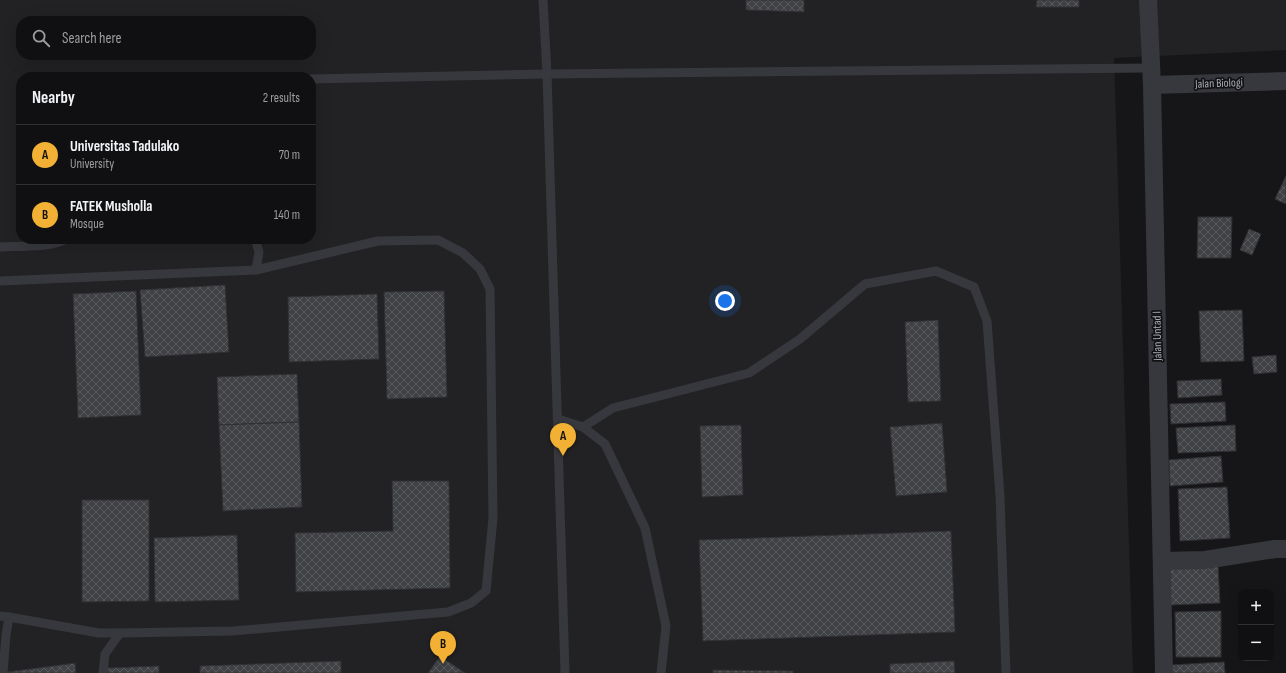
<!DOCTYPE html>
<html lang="en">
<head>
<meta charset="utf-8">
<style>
	:root { --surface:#101012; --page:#19191b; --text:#f1f3f6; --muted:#9c9d9f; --line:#303032; --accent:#f2b134 }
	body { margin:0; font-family:"Sofia Sans Condensed",sans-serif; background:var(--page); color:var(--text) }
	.controls { position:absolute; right:12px; bottom:12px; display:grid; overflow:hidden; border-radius:8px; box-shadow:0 4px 16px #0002 }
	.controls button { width:36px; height:36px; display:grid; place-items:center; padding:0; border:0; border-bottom:1px solid var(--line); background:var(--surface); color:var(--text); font:20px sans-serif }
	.you { position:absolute; left:725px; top:301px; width:14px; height:14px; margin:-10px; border:3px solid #fff; border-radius:50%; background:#1a73e8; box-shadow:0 0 0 6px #1a73e833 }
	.badge { display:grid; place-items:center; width:26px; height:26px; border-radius:50%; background:var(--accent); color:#111; font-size:13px; font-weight:700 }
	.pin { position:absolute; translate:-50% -33px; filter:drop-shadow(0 1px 2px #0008) }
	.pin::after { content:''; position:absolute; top:21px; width:14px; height:12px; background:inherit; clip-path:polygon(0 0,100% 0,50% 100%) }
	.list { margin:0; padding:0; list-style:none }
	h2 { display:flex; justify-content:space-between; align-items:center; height:52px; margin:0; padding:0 16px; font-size:17px }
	h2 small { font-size:13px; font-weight:400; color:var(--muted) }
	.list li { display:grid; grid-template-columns:26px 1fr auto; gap:12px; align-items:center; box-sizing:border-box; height:60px; padding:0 16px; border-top:1px solid var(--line) }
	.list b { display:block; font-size:15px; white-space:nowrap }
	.list p { margin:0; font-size:13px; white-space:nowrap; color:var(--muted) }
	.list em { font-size:13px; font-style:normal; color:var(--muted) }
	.icon { flex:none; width:22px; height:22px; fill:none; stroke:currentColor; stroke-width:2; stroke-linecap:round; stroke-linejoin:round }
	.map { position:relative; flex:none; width:1286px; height:673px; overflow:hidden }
	.search { position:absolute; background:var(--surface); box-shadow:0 4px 16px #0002; left:16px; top:16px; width:300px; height:44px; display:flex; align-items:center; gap:10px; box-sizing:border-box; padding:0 14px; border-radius:16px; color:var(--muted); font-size:15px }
	.panel { position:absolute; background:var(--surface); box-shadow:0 4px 16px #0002; left:16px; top:72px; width:300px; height:172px; border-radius:16px }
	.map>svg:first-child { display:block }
	.built { fill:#222225; fill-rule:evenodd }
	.building { fill:url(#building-cross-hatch); stroke:#303034 }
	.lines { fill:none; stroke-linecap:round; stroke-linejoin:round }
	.lane { stroke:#37383d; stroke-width:9 }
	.street { stroke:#37383d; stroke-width:18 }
	.labels { text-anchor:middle; stroke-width:3.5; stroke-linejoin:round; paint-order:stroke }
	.street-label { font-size:12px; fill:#a8adb8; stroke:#111113 }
</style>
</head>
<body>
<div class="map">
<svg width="1286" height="673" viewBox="0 0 1286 673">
	<defs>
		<pattern id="building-cross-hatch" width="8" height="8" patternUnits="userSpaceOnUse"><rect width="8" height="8" fill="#404145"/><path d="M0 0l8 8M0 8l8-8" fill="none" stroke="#595a5e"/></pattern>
	</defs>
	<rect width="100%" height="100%" fill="#161618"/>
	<path class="built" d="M0 0H1286V50L1114 58 1133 673H0ZM21 21H311V55H21ZM21 77H311V239H21Z"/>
	<g class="building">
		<path d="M746 0H804V12L746 10Z"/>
		<path d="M1037 0H1079V7H1036Z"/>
		<path d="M1286 176V204L1275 199Z"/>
		<path d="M1198 217H1232L1231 258H1197Z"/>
		<path d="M1249 229 1261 234 1252 255 1240 250Z"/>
		<path d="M225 285 229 352 145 357 140 290Z"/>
		<path d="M136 291 141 415 78 418 73 294Z"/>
		<path d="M444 291 447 397 387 399 384 292Z"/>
		<path d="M377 294 379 359 289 362 288 297Z"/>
		<path d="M1242 310 1244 361 1201 362 1199 311Z"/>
		<path d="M938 320 941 401 908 402 905 322Z"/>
		<path d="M1276 355 1277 372 1254 374 1252 357Z"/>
		<path d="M297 374 299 422 219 425 217 377Z"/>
		<path d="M1221 379 1222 395 1178 398 1177 381Z"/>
		<path d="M1225 402 1226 421 1171 424 1170 404Z"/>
		<path d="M299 422 302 507 223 511 219 425Z"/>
		<path d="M942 423 947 492 896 496 890 427Z"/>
		<path d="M741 425 743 495 702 497 700 426Z"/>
		<path d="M1235 425 1236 451 1178 453 1176 428Z"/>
		<path d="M1221 456 1223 482 1170 486 1169 460Z"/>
		<path d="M392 481H449L450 588 296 592 295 533 393 531Z"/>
		<path d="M1227 487 1230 538 1180 541 1178 489Z"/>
		<path d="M82 500H149V601L82 602Z"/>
		<path d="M951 531 955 632 703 641 699 540Z"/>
		<path d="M237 535 239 600 155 602 154 538Z"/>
		<path d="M1218 565 1220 603 1170 605 1168 567Z"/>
		<path d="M1221 611V657H1176L1175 612Z"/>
		<path d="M440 656 465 673H428Z"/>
		<path d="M341 661V673H200V666Z"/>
		<path d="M954 661 955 673H890V664Z"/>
		<path d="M1224 662 1225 673H1172L1171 665Z"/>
		<path d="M75 663 76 673H8V672Z"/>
		<path d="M159 666V673H108L107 668Z"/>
		<path d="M713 670 793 671V673H713Z"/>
	</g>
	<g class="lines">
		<g class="lane">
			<path d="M543 0 547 74 565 673"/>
			<path d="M311 79 547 74 1150 68"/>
			<path d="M255 239 259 252 256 270"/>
			<path d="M0 247C17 246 52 248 66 239"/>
			<path d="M0 281 256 270 378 241 438 240 463 253 480 269 490 289 493 518 486 591 471 603 448 612 233 631 120 633H99L9 617 0 616"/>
			<path d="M558 419 583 427 605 444 645 528 666 626 661 673"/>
			<path d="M583 427 613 408 749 373 800 339 865 284 936 271 974 287 987 321 1000 496 1006 673"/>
			<path d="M3 673 6 635 9 617"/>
			<path d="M103 673 105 654 120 633"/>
		</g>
		<g class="street">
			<path d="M1148 0 1152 85 1164 673"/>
			<path d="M1152 85 1286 81"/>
			<path d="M1162 561 1205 560 1275 549H1286"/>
		</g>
	</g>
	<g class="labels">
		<g class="street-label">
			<text transform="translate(1219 83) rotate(-2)" y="4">Jalan Biologi</text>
			<text transform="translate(1157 336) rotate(-91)" y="4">Jalan Untad I</text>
		</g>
	</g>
</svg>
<div class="controls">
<button>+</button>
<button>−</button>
</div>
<div class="you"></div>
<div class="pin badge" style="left:563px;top:456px">A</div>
<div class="pin badge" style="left:443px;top:664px">B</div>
<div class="search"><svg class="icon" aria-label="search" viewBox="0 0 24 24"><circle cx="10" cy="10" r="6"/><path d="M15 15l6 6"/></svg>Search here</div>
<section class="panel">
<h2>Nearby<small>2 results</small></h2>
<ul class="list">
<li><span class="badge">A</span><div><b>Universitas Tadulako</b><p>University</p></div><em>70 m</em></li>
<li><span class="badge">B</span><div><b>FATEK Musholla</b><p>Mosque</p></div><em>140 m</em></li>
</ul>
</section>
</div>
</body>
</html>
